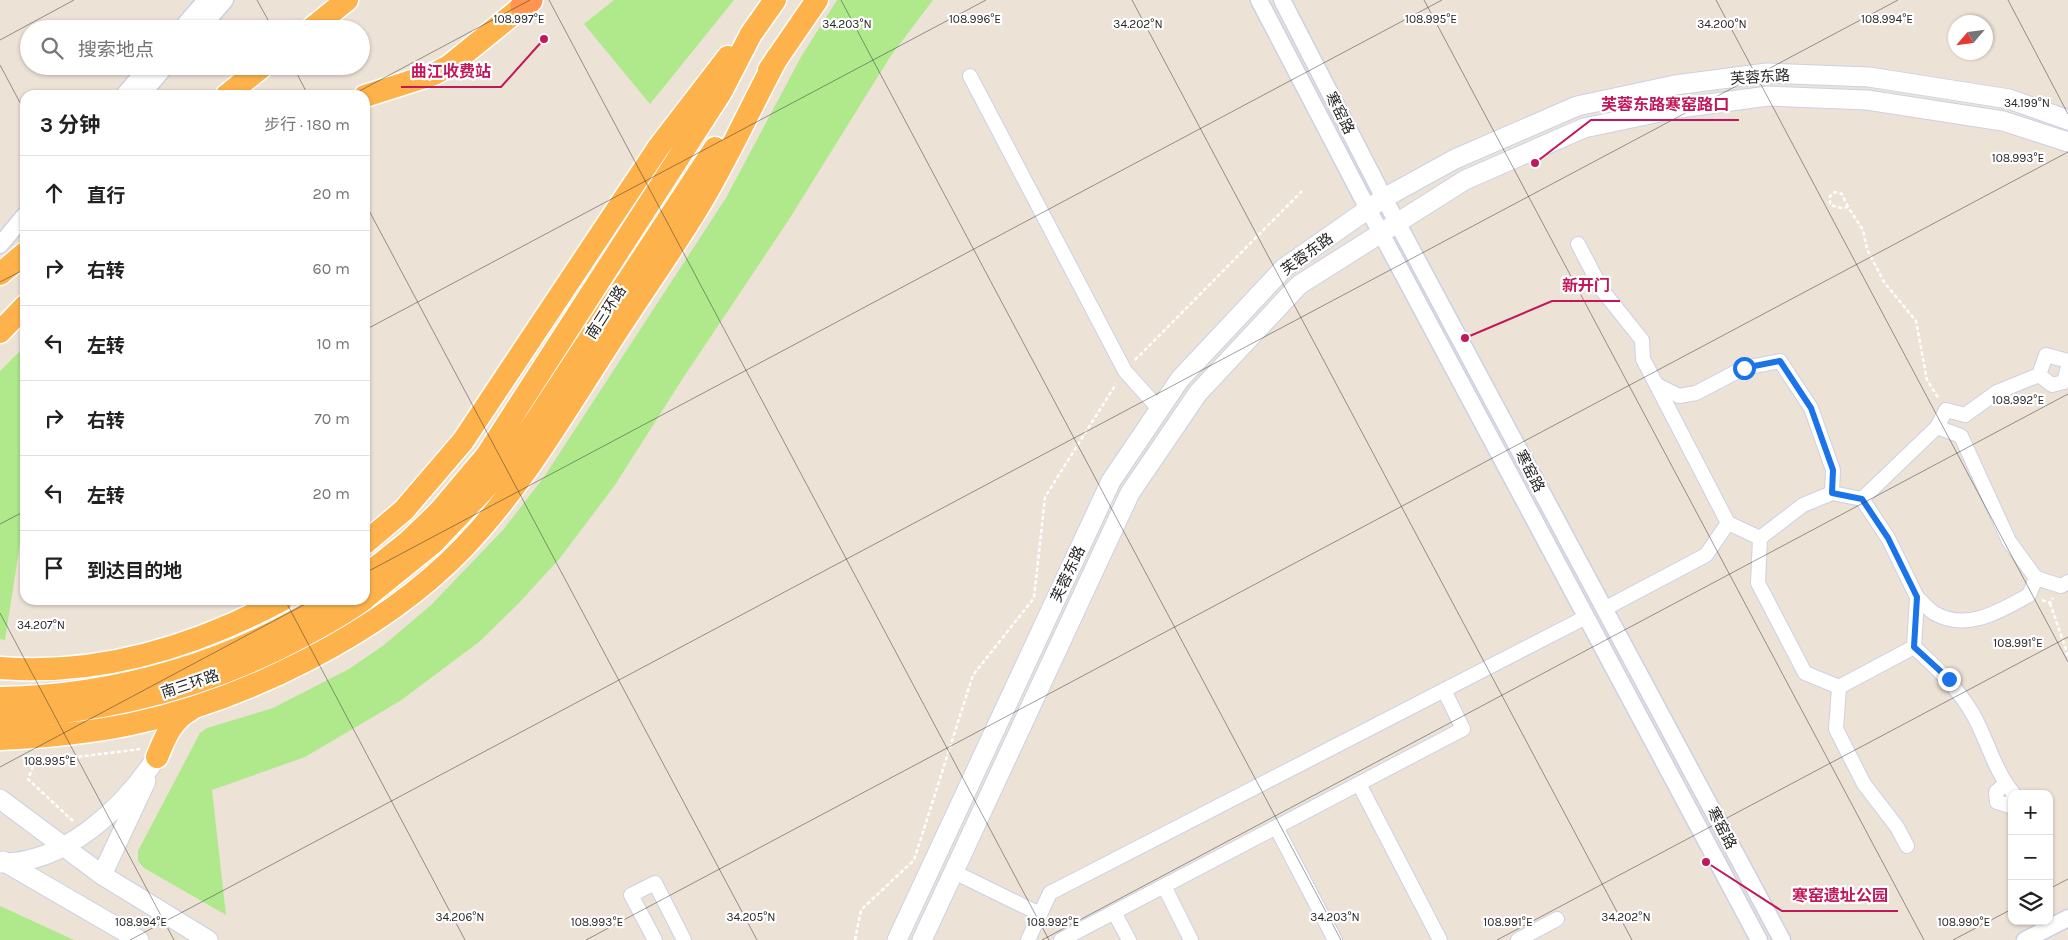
<!DOCTYPE html>
<html lang="zh">
<head>
<meta charset="utf-8">
<style>
	:root { --surface:#fff; --page:#f6f6f6; --text:#222; --muted:#767676; --line:#e0e0e0 }
	body { margin:0; font-family:Karla,"Noto Sans SC",sans-serif; background:var(--page); color:var(--text) }
	.controls { position:absolute; right:15px; bottom:15px; display:grid; overflow:hidden; border-radius:10px; box-shadow:0 1px 4px #0004 }
	.controls button { width:45px; height:45px; display:grid; place-items:center; padding:0; border:0; border-bottom:1px solid var(--line); background:var(--surface); color:var(--text); font:25px sans-serif }
	.compass { position:absolute; left:1948px; top:15px; width:45px; height:45px; border-radius:50%; background:var(--surface); box-shadow:0 1px 4px #0004; rotate:242deg }
	.stop { position:absolute; width:15px; height:15px; margin:-11px; border:4px solid #1a73e8; border-radius:50%; background:#fff }
	.stop.end { background:#1a73e8; border-color:#fff; box-shadow:0 1px 5px #0008 }
	.list { margin:0; padding:0; list-style:none }
	h2 { display:flex; justify-content:space-between; align-items:center; height:65px; margin:0; padding:0 20px; font-size:21px }
	h2 small { font-size:16px; font-weight:400; color:var(--muted) }
	.list li { display:grid; grid-template-columns:32px 1fr auto; gap:15px; align-items:center; box-sizing:border-box; height:75px; padding:0 20px; border-top:1px solid var(--line) }
	.list b { display:block; font-size:19px; white-space:nowrap }
	.list em { font-size:16px; font-style:normal; color:var(--muted) }
	.icon { flex:none; width:28px; height:28px; fill:none; stroke:currentColor; stroke-width:2; stroke-linecap:round; stroke-linejoin:round }
	.map { position:relative; flex:none; width:2068px; height:940px; overflow:hidden }
	.search { position:absolute; background:var(--surface); box-shadow:0 1px 4px #0004; left:20px; top:20px; width:350px; height:55px; display:flex; align-items:center; gap:12px; box-sizing:border-box; padding:0 18px; border-radius:28px; color:var(--muted); font-size:19px }
	.panel { position:absolute; background:var(--surface); box-shadow:0 1px 4px #0004; left:20px; top:90px; width:350px; height:515px; border-radius:15px }
	.map>svg:first-child { display:block }
	.green { fill:#afe98c }
	.lines { fill:none; stroke-linecap:round; stroke-linejoin:round }
	.minor-casing { stroke:#ccd1e3; stroke-width:16 }
	.tertiary-casing { stroke:#ccd1e3; stroke-width:19 }
	.secondary-casing { stroke:#ccd1e3; stroke-width:21 }
	.trunk-casing { stroke:#fff; stroke-width:25 }
	.motorway-casing { stroke:#fff; stroke-width:28 }
	.path { stroke:#fff; stroke-width:2.5; stroke-dasharray:4 2.5; stroke-linecap:butt }
	.minor { stroke:#fff; stroke-width:14 }
	.tertiary { stroke:#fff; stroke-width:16 }
	.secondary { stroke:#fff; stroke-width:19 }
	.trunk { stroke:#feb24c; stroke-width:22 }
	.motorway { stroke:#ff954e; stroke-width:25 }
	.route { stroke:#1a73e8; stroke-width:6 }
	.ticks { fill:none; stroke:#272727; stroke-width:1; stroke-opacity:0.45 }
	.labels { text-anchor:middle; stroke-width:4.5; stroke-linejoin:round; paint-order:stroke }
	.street-label { font-size:15px; fill:#272727; stroke:#fff }
	.ticks-label { font-size:12px; text-anchor:middle; fill:#272727; stroke:#fff; stroke-width:4.5; stroke-linejoin:round; paint-order:stroke }
	.leader { fill:none; stroke:#c2185b; stroke-width:2 }
	.callout-dot { fill:#c2185b; stroke:#fff; stroke-width:2 }
	.callout-label { font-size:16px; text-anchor:middle; font-weight:bold; fill:#c2185b; stroke:#fff; stroke-width:4.5; stroke-linejoin:round; paint-order:stroke }
</style>
</head>
<body>
<div class="map">
<svg width="2068" height="940" viewBox="0 0 2068 940">
	<rect width="100%" height="100%" fill="#ece2d6"/>
	<g class="green">
		<path d="M614 0H734L650 104 584 24Z"/>
		<path d="M837 0H933L890 57 788 221 683 378 615 485 560 558 519 603 479 642 400 701 305 757 212 790 226 915 144 868 138 861V851L200 733 207 728 273 708 349 669 384 645 431 605 503 530 544 477 726 198 801 57Z"/>
		<path d="M25 346V511L5 640 0 639V371Z"/>
		<path d="M0 906 74 940H0Z"/>
	</g>
	<g class="lines">
		<g class="minor-casing">
			<g id="minor">
				<path d="M970 76 1125 371 1160 410"/>
				<path d="M1578 244 1602 290 1642 340 1643 359 1728 523"/>
				<path d="M2039 375 2052 385 2064 382 2068 367"/>
				<path d="M1657 385 1679 396 1696 393 1744 368 1780 361 1811 408 1833 470 1832 493"/>
				<path d="M1760 538 1758 583 1805 673 1839 687 1914 647 1917 597 1888 538 1862 499"/>
				<path d="M2036 578 2061 586 2068 582"/>
				<path d="M1917 597C1922 602 1928 609 1934 613 1967 632 2000 611 2029 595L2036 578 2009 541 1961 436 1937 427"/>
				<path d="M1604 609 1706 555 1728 523 1760 538 1803 505 1832 493 1862 499 1937 427 1946 410 1965 415 1997 392 2039 375 2046 355 2068 361"/>
				<path d="M1914 647C1937 668 1958 688 1974 716 1988 742 1995 772 2014 794"/>
				<path d="M1839 687 1836 729 1864 784 1897 827 1907 846"/>
				<path d="M1359 784 1440 940"/>
				<path d="M2005 784 1996 792 1997 802 2010 806 2012 800"/>
				<path d="M1276 827 1335 940"/>
				<path d="M954 872 1040 914"/>
				<path d="M1164 886 1191 940"/>
				<path d="M1114 912 1129 940"/>
				<path d="M655 940 631 895 655 883 684 940"/>
				<path d="M1028 940 1050 893 1586 617"/>
				<path d="M1061 940 1463 729 1444 690"/>
				<path d="M1518 940 1557 919"/>
			</g>
		</g>
		<g class="tertiary-casing">
			<g id="tertiary">
				<path d="M1259 0 1367 207 1759 940"/>
				<path d="M1282 0 1384 198 1782 940"/>
				<path d="M181 29 206 0"/>
				<path d="M200 29 225 0"/>
				<path d="M124 95 149 66"/>
				<path d="M141 95 166 66"/>
				<path d="M0 245 25 215"/>
				<path d="M2025 940 2068 918"/>
			</g>
		</g>
		<g class="secondary-casing">
			<g id="secondary">
				<path d="M0 799 102 875 208 940"/>
				<path d="M3 861 139 940"/>
				<path d="M0 863C65 864 123 808 157 757"/>
				<path d="M102 875 146 781"/>
				<path d="M897 940 1111 481 1180 379 1284 268 1384 198 1455 159 1577 106 1675 85 1767 73 1869 77 2009 99 2068 120"/>
				<path d="M922 940 1130 493 1198 393 1299 285 1465 180 1584 128 1679 108 1768 96 1867 100 2003 121 2068 142"/>
			</g>
		</g>
		<g class="trunk-casing">
			<g id="trunk">
				<path d="M311 29 347 0"/>
				<path d="M769 70 817 0"/>
				<path d="M227 95 263 66"/>
				<path d="M365 96 434 74 449 66 523 6"/>
				<path d="M0 274 25 253"/>
				<path d="M0 332 25 306"/>
				<path d="M365 543 404 510 463 441 658 148 728 57"/>
				<path d="M365 576 409 541 439 512 487 455 721 92 751 34 775 0"/>
				<path d="M365 598 433 543 492 481 535 422 715 148"/>
				<path d="M0 668C99 676 196 646 282 600"/>
				<path d="M0 698C117 696 231 663 330 600"/>
				<path d="M0 718C107 712 207 688 301 637 322 626 344 614 363 600"/>
				<path d="M0 739C44 737 88 733 131 724 245 700 381 633 463 548 520 489 562 416 607 347 635 303 666 259 694 214 725 165 749 110 777 58"/>
				<path d="M157 757C165 738 171 721 190 710"/>
			</g>
		</g>
		<g class="motorway-casing">
			<path id="motorway" d="M523 6 530 0"/>
		</g>
		<g class="path">
			<path d="M1848 207 1842 194 1835 192 1830 196V205L1841 208 1848 207 1863 230 1867 249 1884 282 1916 321 1927 380 1939 399"/>
			<path d="M1135 360 1302 191"/>
			<path d="M2042 600 2050 603 2053 598"/>
			<path d="M2050 603 2068 656"/>
			<path d="M73 821 28 779 35 762 141 749"/>
			<path d="M855 940 861 910 914 860 973 675 1034 598 1045 497 1116 384"/>
		</g>
		<use href="#minor" class="minor"/>
		<use href="#tertiary" class="tertiary"/>
		<use href="#secondary" class="secondary"/>
		<use href="#trunk" class="trunk"/>
		<use href="#motorway" class="motorway"/>
	</g>
	<g class="lines">
		<path class="route" d="M1744 368 1780 361 1811 408 1833 470 1832 493 1862 499 1888 538 1917 597 1914 647 1949 679"/>
	</g>
	<path class="ticks" d="M257 0 273 29M549 0 1049 940M841 0 1341 940M1132 0 1632 940M1424 0 1924 940M1716 0 2068 662M2008 0 2068 114M0 40 74 0M0 65 25 112M293 66 308 95M352 95 530 0M365 203 757 940M0 282 25 269M365 330 986 0M0 524 25 511M365 573 1442 0M285 600 465 940M0 613 174 940M0 767 313 600M2049 889 2068 879M130 940 1898 0M586 940 2068 152M1042 940 2068 394M1497 940 2068 637M1953 940 2012 909"/>
	<g class="labels">
		<g class="street-label">
			<text transform="translate(1760 77) rotate(-4)" y="5">芙蓉东路</text>
			<text transform="translate(1340 113) rotate(63)" y="5">寒窑路</text>
			<text transform="translate(1307 254) rotate(-36)" y="5">芙蓉东路</text>
			<text transform="translate(606 312) rotate(-57)" y="5">南三环路</text>
			<text transform="translate(1530 471) rotate(62)" y="5">寒窑路</text>
			<text transform="translate(1068 574) rotate(-65)" y="5">芙蓉东路</text>
			<text transform="translate(190 684) rotate(-18)" y="5">南三环路</text>
			<text transform="translate(1722 828) rotate(62)" y="5">寒窑路</text>
		</g>
	</g>
	<g class="ticks-label">
		<text x="519" y="23">108.997°E</text>
		<text x="1887" y="23">108.994°E</text>
		<text x="975" y="23">108.996°E</text>
		<text x="1431" y="23">108.995°E</text>
		<text x="847" y="28">34.203°N</text>
		<text x="1138" y="28">34.202°N</text>
		<text x="1722" y="28">34.200°N</text>
		<text x="2027" y="107">34.199°N</text>
		<text x="2018" y="162">108.993°E</text>
		<text x="2018" y="404">108.992°E</text>
		<text x="41" y="629">34.207°N</text>
		<text x="2018" y="647">108.991°E</text>
		<text x="50" y="765">108.995°E</text>
		<text x="460" y="921">34.206°N</text>
		<text x="751" y="921">34.205°N</text>
		<text x="1335" y="921">34.203°N</text>
		<text x="1626" y="921">34.202°N</text>
		<text x="141" y="926">108.994°E</text>
		<text x="597" y="926">108.993°E</text>
		<text x="1053" y="926">108.992°E</text>
		<text x="1508" y="926">108.991°E</text>
		<text x="1964" y="926">108.990°E</text>
	</g>
	<path class="leader" d="M544 39L501 87H401M1535 163L1591 120H1739M1465 338L1552 301H1620M1706 862L1782 911H1898"/>
	<g class="callout-dot">
		<circle cx="544" cy="39" r="5"/>
		<circle cx="1535" cy="163" r="5"/>
		<circle cx="1465" cy="338" r="5"/>
		<circle cx="1706" cy="862" r="5"/>
	</g>
	<g class="callout-label">
		<text x="451" y="77">曲江收费站</text>
		<text x="1665" y="110">芙蓉东路寒窑路口</text>
		<text x="1586" y="291">新开门</text>
		<text x="1840" y="901">寒窑遗址公园</text>
	</g>
</svg>
<div class="controls">
<button>+</button>
<button>−</button>
<button><svg class="icon" aria-label="layers" viewBox="0 0 24 24"><path d="M12 4l9 5-9 5-9-5zM3 14l9 5 9-5"/></svg></button>
</div>
<svg class="compass" viewBox="-18 -18 36 36"><path d="M0-13l5 13h-10z" fill="#e53935"/><path d="M0 13l5-13h-10z" fill="#767676"/></svg>
<div class="stop" style="left:1744px;top:368px"></div>
<div class="stop end" style="left:1949px;top:679px"></div>
<div class="search"><svg class="icon" aria-label="search" viewBox="0 0 24 24"><circle cx="10" cy="10" r="6"/><path d="M15 15l6 6"/></svg>搜索地点</div>
<section class="panel">
<h2>3 分钟<small>步行 · 180 m</small></h2>
<ul class="list">
<li><svg class="icon" aria-label="ahead" viewBox="0 0 24 24"><path d="M12 20V5M6 11l6-6 6 6"/></svg><div><b>直行</b></div><em>20 m</em></li>
<li><svg class="icon" aria-label="right" viewBox="0 0 24 24"><path d="M7 20v-9h11M14 6l5 5-5 5"/></svg><div><b>右转</b></div><em>60 m</em></li>
<li><svg class="icon" aria-label="left" viewBox="0 0 24 24"><path d="M17 20v-9H6M10 6l-5 5 5 5"/></svg><div><b>左转</b></div><em>10 m</em></li>
<li><svg class="icon" aria-label="right" viewBox="0 0 24 24"><path d="M7 20v-9h11M14 6l5 5-5 5"/></svg><div><b>右转</b></div><em>70 m</em></li>
<li><svg class="icon" aria-label="left" viewBox="0 0 24 24"><path d="M17 20v-9H6M10 6l-5 5 5 5"/></svg><div><b>左转</b></div><em>20 m</em></li>
<li><svg class="icon" aria-label="arrive" viewBox="0 0 24 24"><path d="M6 21V4h12l-3 4 3 4H6"/></svg><div><b>到达目的地</b></div></li>
</ul>
</section>
</div>
</body>
</html>
